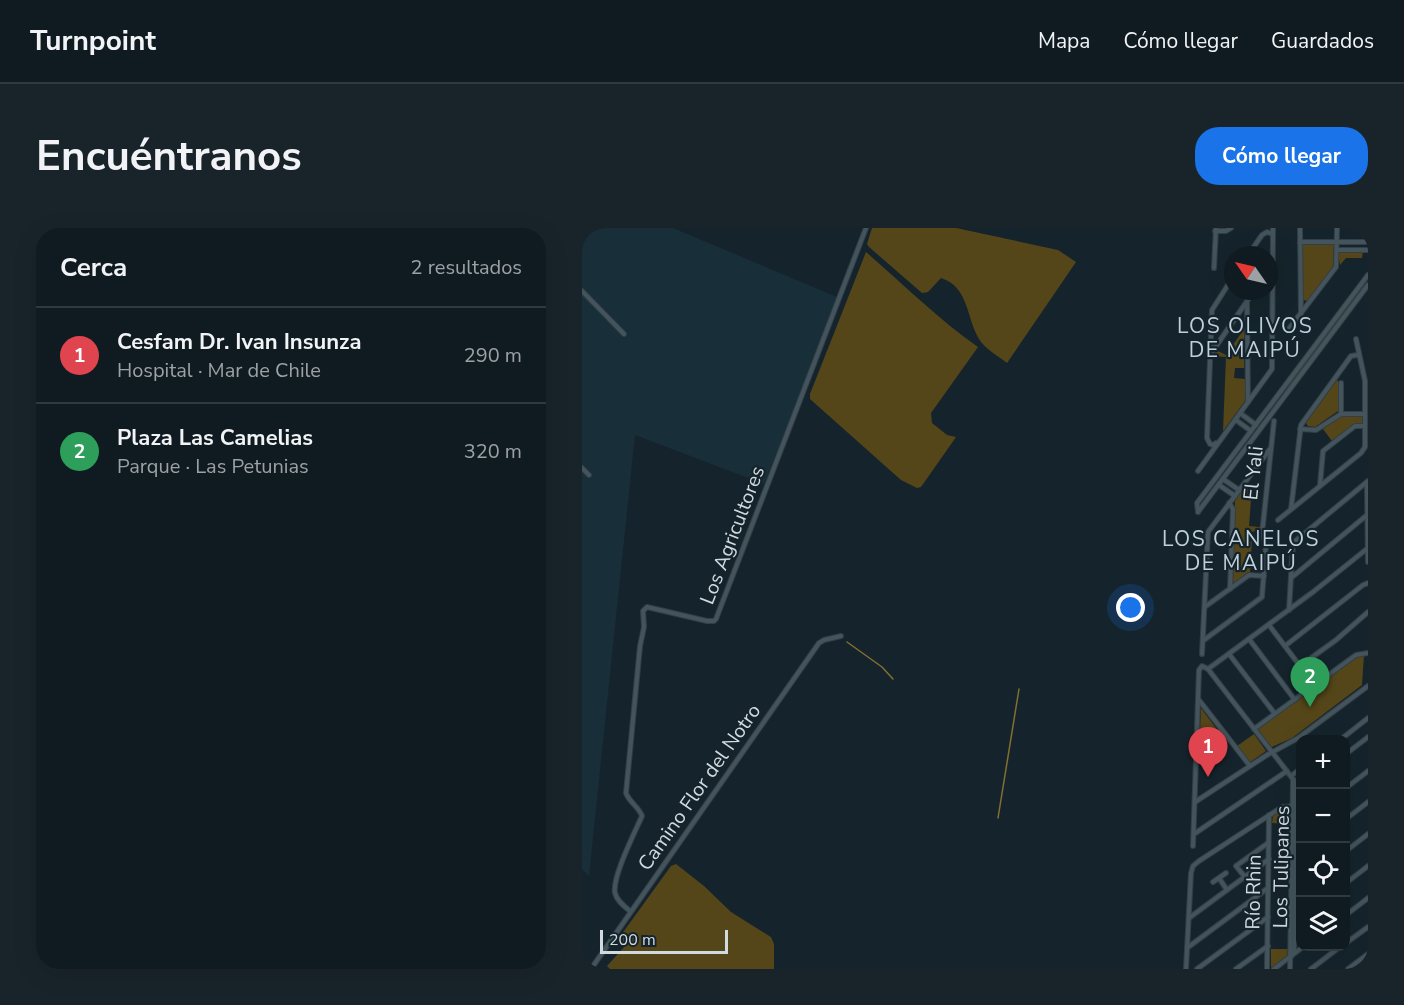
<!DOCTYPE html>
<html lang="es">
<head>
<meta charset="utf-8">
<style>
	:root { --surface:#101b21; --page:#19242a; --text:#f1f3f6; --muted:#9ca1a5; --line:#30393f; --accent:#1a73e8 }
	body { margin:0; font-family:"Nunito Sans",sans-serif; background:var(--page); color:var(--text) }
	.controls { position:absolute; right:18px; bottom:18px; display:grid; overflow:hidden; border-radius:12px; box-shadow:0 6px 24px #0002 }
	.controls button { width:54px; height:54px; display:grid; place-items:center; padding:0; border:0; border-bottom:2px solid var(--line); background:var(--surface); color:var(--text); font:30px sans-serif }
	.compass { position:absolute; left:642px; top:18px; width:54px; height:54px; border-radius:50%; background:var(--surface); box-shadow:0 6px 24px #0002; rotate:304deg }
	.scale { position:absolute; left:18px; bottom:15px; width:128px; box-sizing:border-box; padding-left:6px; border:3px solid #d1dadf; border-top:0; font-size:16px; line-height:21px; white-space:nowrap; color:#d1dadf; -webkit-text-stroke:4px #15242c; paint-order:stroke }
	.you { position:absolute; left:549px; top:380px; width:21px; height:21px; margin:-15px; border:4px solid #fff; border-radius:50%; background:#1a73e8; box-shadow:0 0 0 9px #1a73e833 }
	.badge { display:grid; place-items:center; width:39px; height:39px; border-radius:50%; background:var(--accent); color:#fff; font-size:20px; font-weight:700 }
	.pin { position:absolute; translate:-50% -50px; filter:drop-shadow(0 2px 3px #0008) }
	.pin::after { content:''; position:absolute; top:32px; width:21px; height:18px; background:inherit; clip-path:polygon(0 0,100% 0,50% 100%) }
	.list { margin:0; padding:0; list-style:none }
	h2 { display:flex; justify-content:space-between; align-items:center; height:78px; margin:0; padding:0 24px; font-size:26px }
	h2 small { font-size:20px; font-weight:400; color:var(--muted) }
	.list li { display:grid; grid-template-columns:39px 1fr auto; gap:18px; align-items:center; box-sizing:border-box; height:96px; padding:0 24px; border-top:2px solid var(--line) }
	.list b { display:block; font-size:22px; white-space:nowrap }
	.list p { margin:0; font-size:20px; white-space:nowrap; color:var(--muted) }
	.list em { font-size:20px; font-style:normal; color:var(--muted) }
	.icon { flex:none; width:33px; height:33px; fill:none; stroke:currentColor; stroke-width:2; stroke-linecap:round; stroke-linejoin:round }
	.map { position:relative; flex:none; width:786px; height:741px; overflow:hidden; border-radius:24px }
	header { display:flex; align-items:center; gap:36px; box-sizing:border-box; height:84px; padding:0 30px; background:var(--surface); border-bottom:2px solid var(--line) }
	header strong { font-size:28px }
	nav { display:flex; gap:33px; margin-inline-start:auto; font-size:21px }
	.intro { display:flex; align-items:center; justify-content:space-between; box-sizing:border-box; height:144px; padding:0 36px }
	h1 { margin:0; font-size:42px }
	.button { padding:15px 27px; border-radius:24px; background:var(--accent); color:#fff; font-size:21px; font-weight:700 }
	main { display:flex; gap:36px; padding:0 36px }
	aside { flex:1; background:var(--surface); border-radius:24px; box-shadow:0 6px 24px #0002 }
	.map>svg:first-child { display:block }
	.built { fill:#182e38 }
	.green { fill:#544618 }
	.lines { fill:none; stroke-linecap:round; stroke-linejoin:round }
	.stream { stroke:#836f30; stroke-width:1.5 }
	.minor-casing { stroke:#343e45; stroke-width:6 }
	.minor { stroke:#43545c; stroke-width:4 }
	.labels { text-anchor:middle; stroke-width:4.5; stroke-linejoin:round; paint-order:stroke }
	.street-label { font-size:20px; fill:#d1dadf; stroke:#15242c }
	.neighbourhood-label { font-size:21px; letter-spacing:1.5px; fill:#bed0da; stroke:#15242c }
</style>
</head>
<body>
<header>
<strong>Turnpoint</strong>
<nav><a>Mapa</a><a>Cómo llegar</a><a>Guardados</a></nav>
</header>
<div class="intro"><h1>Encuéntranos</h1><a class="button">Cómo llegar</a></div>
<main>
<aside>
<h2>Cerca<small>2 resultados</small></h2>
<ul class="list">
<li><span class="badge" style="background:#e0444e">1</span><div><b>Cesfam Dr. Ivan Insunza</b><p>Hospital · Mar de Chile</p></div><em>290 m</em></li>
<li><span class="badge" style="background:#2e9e5b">2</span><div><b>Plaza Las Camelias</b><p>Parque · Las Petunias</p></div><em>320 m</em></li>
</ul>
</aside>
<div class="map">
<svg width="786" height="741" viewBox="0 0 786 741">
	<rect width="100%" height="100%" fill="#15242c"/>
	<path class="built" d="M0 0H91L255 69 221 161 182 256 53 207 7 648 0 641Z"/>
	<g class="green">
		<path d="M290 0H374L476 22 494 34 425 135C416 128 402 120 397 111 384 89 387 59 359 50L346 64 340 65 287 19 285 16Z"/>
		<path d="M749 15 752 17 751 39 726 73 721 72 720 16Z"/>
		<path d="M759 23H781L780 30H764L758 37 756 27Z"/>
		<path d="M284 24C322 57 356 91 396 119L349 185 350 195 365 207 374 209 339 259 335 260 319 252 228 171V166Z"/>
		<path d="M783 54V57L707 159 705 158Z"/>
		<path d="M662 101V140H653L652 150 663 151V173L641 203 644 129 631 128 634 122 644 127Z"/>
		<path d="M755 152 757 154 756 183 733 199 726 198 724 195Z"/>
		<path d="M760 188 780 189V196L771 197 750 213 741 201Z"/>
		<path d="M665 255 670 258 667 298 678 299V302L666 305 667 311H670L668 345 651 355 653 273Z"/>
		<path d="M782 427 780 457 710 510 685 521 672 504 674 502 775 428Z"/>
		<path d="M619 480 642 511 617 528Z"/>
		<path d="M672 506 684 523 667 535 655 518Z"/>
		<path d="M707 580 706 596 690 595 691 588 700 581Z"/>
		<path d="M94 636 122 658 149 684 189 709 192 716V741H28L25 738 43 718 39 707 89 638Z"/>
		<path d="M689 721H706L705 729 691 740 689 739Z"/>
	</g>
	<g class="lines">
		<g class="stream">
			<path d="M265 414 300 439 311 451"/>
			<path d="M416 590 437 461"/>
		</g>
		<g class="minor-casing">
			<g id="minor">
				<path d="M718 0 719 86"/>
				<path d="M633 3H644L649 0"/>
				<path d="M718 14H786"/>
				<path d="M755 22H786"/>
				<path d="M666 27 680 7 685 4 690 6"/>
				<path d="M632 40 634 0"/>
				<path d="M0 63 42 106"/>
				<path d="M665 74 666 174"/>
				<path d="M706 102 754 39 755 0"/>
				<path d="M630 124 672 63"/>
				<path d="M759 155V186"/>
				<path d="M658 185 674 197"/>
				<path d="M654 192 669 203"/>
				<path d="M718 201 734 202 759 186H783"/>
				<path d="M634 215 631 217 628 216 625 210 630 82 651 49"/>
				<path d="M0 240 7 247"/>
				<path d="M616 243 690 141 691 0"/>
				<path d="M641 251 657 262"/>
				<path d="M785 254 786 334"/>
				<path d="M637 257 653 268"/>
				<path d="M738 257 741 223 773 198H783"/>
				<path d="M647 275 651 281 648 361"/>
				<path d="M709 281 719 197 769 128 776 127"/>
				<path d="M616 284 615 275 786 47"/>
				<path d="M616 284 786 57"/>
				<path d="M696 292 779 225 783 219V153L774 111"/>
				<path d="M709 350 785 287"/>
				<path d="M624 378 667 347 682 348"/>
				<path d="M707 382 711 315 786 253"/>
				<path d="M687 397 733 458"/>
				<path d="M667 411 713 472"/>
				<path d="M622 412 680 369 684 316 680 306 692 193"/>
				<path d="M703 418 781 357 786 355"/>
				<path d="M620 426 626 304 688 221"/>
				<path d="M647 426 693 486"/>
				<path d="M718 438 754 412 786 384"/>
				<path d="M626 441 731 364 786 320"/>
				<path d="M617 472 668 538"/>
				<path d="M672 501 774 427 786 425"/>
				<path d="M758 512 786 490"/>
				<path d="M764 526 786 509"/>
				<path d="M709 548 718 541"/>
				<path d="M764 560 786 543"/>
				<path d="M613 574 685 527 716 510 786 458"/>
				<path d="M764 591 786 574"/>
				<path d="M612 606 705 543"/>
				<path d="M611 618 617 442 620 438 626 441 714 555 712 721 709 729"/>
				<path d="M764 623 786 606"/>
				<path d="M663 649 654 638 686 615"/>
				<path d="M637 650 645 662"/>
				<path d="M631 654 644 645"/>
				<path d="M764 655 786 638"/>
				<path d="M48 683C42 678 35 673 33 665 30 649 53 604 60 588 57 579 47 574 44 565L58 418 62 399 61 383 65 379 125 393H132L134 391 284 0"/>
				<path d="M764 687 786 670"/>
				<path d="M607 690 687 631"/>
				<path d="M764 715 786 699"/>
				<path d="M605 720 686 660"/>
				<path d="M9 741 237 415 242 412 259 408"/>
				<path d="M604 741 609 645 611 638 617 633 700 579 710 578"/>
				<path d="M615 741 686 689"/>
				<path d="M654 741 686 718"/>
				<path d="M685 741 687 587"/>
				<path d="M692 741 722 718"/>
				<path d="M708 741 711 551"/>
				<path d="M729 741 759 718"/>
				<path d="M766 741 786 726"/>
			</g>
		</g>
		<use href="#minor" class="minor"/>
	</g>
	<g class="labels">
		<g class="street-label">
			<text transform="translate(671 245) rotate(-84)" y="7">El Yali</text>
			<text transform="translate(150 307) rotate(-69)" y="7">Los Agricultores</text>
			<text transform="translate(117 559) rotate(-55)" y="7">Camino Flor del Notro</text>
			<text transform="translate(699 639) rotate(-89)" y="7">Los Tulipanes</text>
			<text transform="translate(671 664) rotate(-89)" y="7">Río Rhin</text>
		</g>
		<g class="neighbourhood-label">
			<text x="663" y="105">LOS OLIVOS<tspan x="663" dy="24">DE MAIPÚ</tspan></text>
			<text x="659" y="318">LOS CANELOS<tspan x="659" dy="24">DE MAIPÚ</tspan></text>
		</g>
	</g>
</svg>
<div class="controls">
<button>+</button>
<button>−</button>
<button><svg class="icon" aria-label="locate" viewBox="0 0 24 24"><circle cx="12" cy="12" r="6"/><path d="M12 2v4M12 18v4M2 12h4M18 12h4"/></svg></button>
<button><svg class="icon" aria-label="layers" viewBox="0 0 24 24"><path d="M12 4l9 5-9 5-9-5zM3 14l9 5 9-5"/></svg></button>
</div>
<svg class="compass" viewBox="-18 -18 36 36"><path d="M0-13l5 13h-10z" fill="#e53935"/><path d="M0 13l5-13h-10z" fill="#9ca1a5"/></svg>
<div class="scale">200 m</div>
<div class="you"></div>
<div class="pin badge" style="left:626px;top:549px;background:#e0444e">1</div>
<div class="pin badge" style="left:728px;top:479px;background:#2e9e5b">2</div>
</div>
</main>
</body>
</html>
